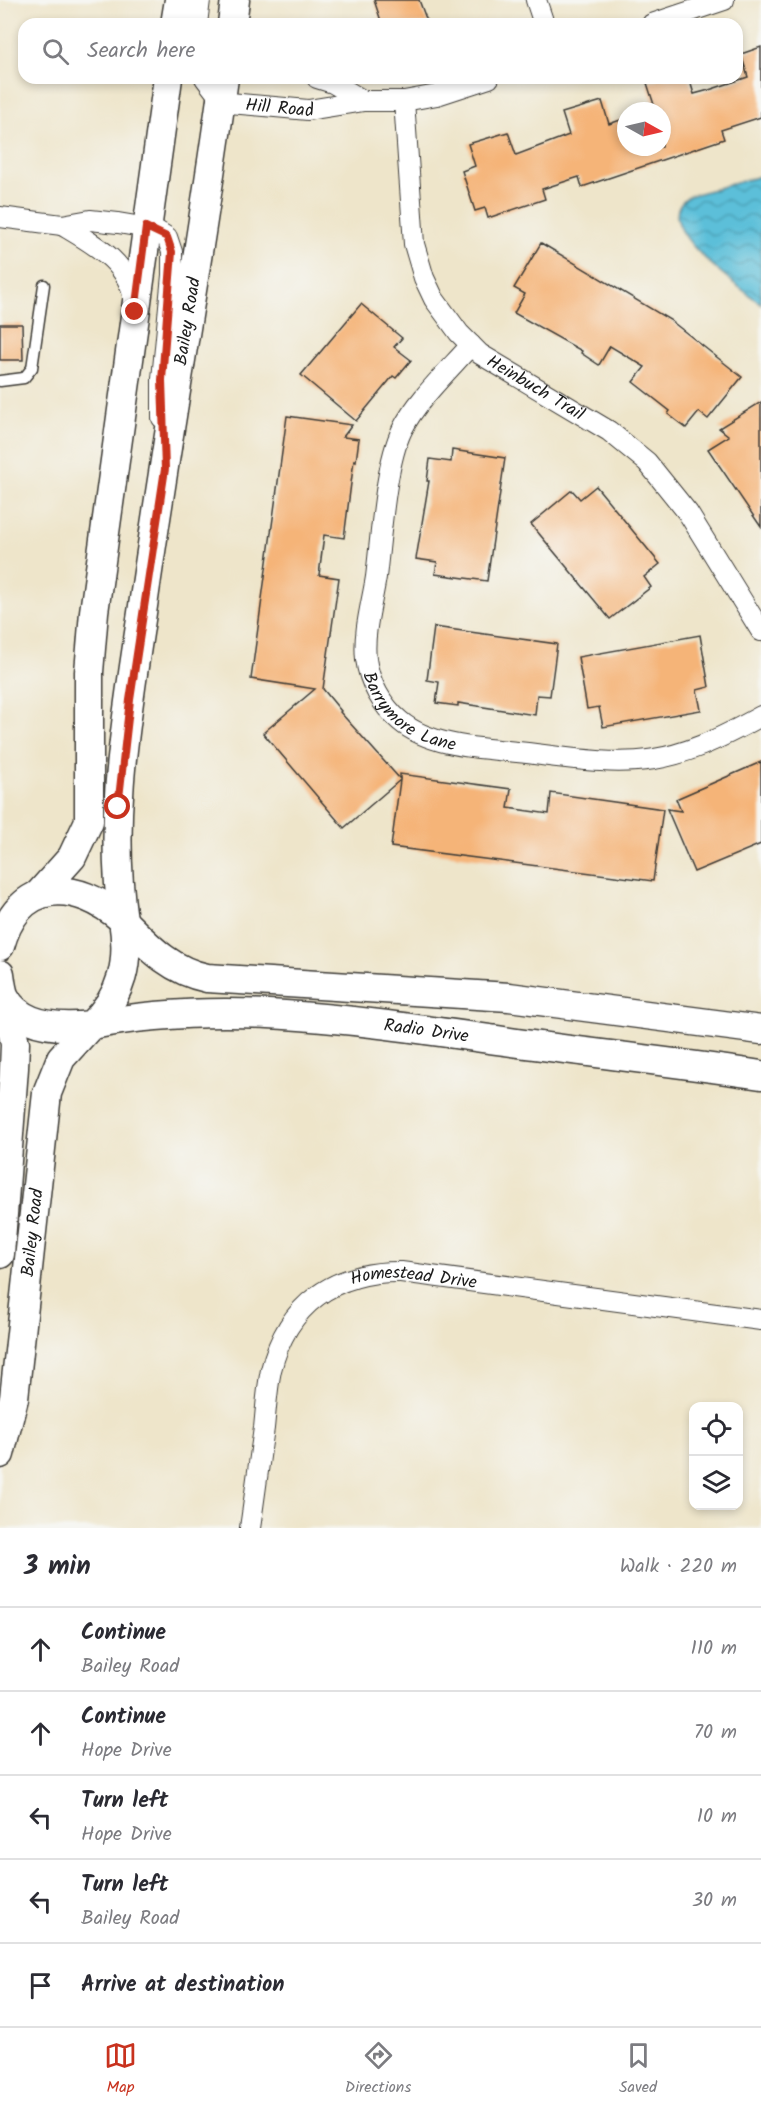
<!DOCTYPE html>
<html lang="en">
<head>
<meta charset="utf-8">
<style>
	:root { --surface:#fff; --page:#f2f2f3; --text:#2b2b33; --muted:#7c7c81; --line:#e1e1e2; --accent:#c8321e }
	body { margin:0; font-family:Kalam,sans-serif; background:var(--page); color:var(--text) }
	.controls { position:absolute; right:18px; bottom:18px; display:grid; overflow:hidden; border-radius:12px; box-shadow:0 3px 9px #0003 }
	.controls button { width:54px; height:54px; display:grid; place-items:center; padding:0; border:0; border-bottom:2px solid var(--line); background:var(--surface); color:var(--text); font:30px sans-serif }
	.compass { position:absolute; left:617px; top:102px; width:54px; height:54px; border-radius:50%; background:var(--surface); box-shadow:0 3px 9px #0003; rotate:98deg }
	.stop { position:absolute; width:18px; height:18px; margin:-14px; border:4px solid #c8321e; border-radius:50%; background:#fff }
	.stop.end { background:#c8321e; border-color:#fff; box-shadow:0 2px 6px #0008 }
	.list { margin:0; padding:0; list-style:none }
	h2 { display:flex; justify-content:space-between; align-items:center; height:78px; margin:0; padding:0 24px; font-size:26px }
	h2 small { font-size:20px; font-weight:400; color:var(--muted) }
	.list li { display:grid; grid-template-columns:39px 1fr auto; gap:18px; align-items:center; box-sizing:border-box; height:84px; padding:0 24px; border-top:2px solid var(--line) }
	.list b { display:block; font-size:22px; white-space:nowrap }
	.list p { margin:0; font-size:20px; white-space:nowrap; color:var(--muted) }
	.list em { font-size:20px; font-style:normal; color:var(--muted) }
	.icon { flex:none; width:33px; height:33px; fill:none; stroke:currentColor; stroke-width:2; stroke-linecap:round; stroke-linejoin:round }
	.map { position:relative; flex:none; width:761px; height:1528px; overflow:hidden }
	.search { position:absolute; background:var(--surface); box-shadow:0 3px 9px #0003; left:18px; right:18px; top:18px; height:66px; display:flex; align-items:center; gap:15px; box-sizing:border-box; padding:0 21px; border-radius:18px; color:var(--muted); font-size:22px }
	.sheet { height:498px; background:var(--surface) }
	nav { display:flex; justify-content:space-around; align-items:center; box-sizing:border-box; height:84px; border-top:2px solid var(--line); background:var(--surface); font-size:16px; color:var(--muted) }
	nav a { display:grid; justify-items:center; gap:3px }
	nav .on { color:var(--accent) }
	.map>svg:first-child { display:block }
	.water { fill:url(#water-waves); stroke:#3c6e7a; stroke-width:1.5 }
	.building { fill:#f5b478 }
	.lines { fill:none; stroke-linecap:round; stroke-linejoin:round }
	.service-casing { stroke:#3c3a36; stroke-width:13 }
	.minor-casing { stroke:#3c3a36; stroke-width:22 }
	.secondary-casing { stroke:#3c3a36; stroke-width:31 }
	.service { stroke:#fff; stroke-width:10 }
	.minor { stroke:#fff; stroke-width:20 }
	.secondary { stroke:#fff; stroke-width:28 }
	.route { stroke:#c8321e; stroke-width:8 }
	.labels { text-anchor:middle; stroke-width:4.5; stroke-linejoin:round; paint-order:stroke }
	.street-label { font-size:18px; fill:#1c1c1c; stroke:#f6f6f2 }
</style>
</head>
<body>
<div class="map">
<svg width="761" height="1528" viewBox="0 0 761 1528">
	<defs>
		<pattern id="water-waves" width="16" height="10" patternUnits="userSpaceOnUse" patternTransform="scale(1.5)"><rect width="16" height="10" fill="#5bbfd9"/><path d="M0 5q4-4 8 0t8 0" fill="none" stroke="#4a9aaf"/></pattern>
	</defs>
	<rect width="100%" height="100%" fill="#f6f6f2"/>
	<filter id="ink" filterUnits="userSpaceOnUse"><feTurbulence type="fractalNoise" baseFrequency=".0167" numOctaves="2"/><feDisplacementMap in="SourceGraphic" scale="12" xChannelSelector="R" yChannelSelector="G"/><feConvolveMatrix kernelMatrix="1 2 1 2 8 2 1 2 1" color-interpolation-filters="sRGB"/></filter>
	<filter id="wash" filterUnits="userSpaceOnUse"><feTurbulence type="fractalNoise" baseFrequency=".008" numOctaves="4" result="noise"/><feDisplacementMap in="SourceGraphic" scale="24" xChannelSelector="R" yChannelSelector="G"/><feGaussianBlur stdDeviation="1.35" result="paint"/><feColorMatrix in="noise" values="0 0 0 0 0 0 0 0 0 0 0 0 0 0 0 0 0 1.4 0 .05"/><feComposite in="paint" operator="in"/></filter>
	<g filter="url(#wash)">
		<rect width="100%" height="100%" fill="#eee5ca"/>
		<path class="water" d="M761 176V304C741 287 644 224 689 196Z"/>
		<g id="blocks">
			<g class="building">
				<path d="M374 0H419L428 24H382Z"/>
				<path d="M761 47V117L721 130 724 139 582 187 579 177 542 189 545 199 488 218 485 208 475 211 462 171 475 166 468 144 508 132 516 155 569 135 562 113 602 101 609 124 626 118V147H662V111H656L647 83 661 78H689L694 94 709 90 748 77 741 54Z"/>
				<path d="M541 243 670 320 742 377 708 419 699 412 686 428 668 414 670 411 633 382 645 367 610 346 599 365 581 353 582 351 514 313 525 294 514 288Z"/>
				<path d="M361 304 402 338 394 347 411 360 396 378 393 376 356 421 301 375Z"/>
				<path d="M0 324H22L23 360H0Z"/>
				<path d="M761 402V527L708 449 729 436 719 428Z"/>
				<path d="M287 416 352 425 343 437 359 439 356 461 354 460 344 538 324 535 319 575 339 578 323 689 341 711 340 712 400 779V774L511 789 508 808 549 814 551 793 663 809 653 881 391 847 400 780 344 828 263 733 315 689 251 679Z"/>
				<path d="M452 450 505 458 487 581 435 574 437 562 416 559 429 481H427L430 459 451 462Z"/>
				<path d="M596 486 660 564 644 577 651 587 610 619 531 524 572 490 580 499Z"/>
				<path d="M434 627 557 644 550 696 537 695 535 715 458 703V706L436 703 439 682 427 680Z"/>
				<path d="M700 635 709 687 697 690 701 710 603 727 599 707 587 709 578 657Z"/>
				<path d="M761 762V844L694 872 667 809 681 811 676 799Z"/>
			</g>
		</g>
	</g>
	<g filter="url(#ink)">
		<use href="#blocks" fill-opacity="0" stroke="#3c3a36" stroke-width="1.5"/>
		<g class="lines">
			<g class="service-casing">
				<path id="service" d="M0 381 24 378 32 368 44 285"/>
			</g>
			<g class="minor-casing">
				<g id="minor">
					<path d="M536 0 544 24"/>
					<path d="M197 24 200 0"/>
					<path d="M652 24 724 0"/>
					<path id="s1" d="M205 78 221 99 230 103 308 110 364 101H404L437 95 489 78"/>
					<path d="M317 78 333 83 364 101"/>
					<path id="s2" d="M404 101 414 244 424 278 434 299 459 333 480 354 609 431 647 462 688 513 761 631"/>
					<path d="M0 217 62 225 90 220 118 223 154 229 167 237 172 252V275L162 379V418"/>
					<path d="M62 225C92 243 131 263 134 303"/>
					<path id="s3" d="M471 345C449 370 416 401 402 430 385 465 381 537 376 577 372 603 363 632 366 659 369 682 382 706 400 721 434 750 493 748 535 754 638 768 669 767 761 716"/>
					<path id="s4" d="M250 1528C255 1495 259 1462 264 1428 266 1409 267 1389 271 1370 287 1304 335 1271 401 1272L761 1320"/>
				</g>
			</g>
			<g class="secondary-casing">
				<g id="secondary">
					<path d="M175 24 179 0"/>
					<path d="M232 24 235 0"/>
					<path d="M38 895 72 857 89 821V672L94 612 168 78"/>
					<path id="s5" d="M123 920C107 813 129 705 144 599 169 425 200 252 224 78"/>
					<path d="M124 922C149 947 171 971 207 978L509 997 761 1030"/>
					<path d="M0 946C19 877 76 879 123 920 130 962 123 995 91 1025 63 1028 21 1028 5 997 2 991 1 981 0 974"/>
					<path id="s6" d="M92 1025C228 998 368 1022 504 1041 589 1053 675 1062 761 1075"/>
					<path d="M0 1254 14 1068 15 1043 5 998"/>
					<path id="s7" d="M0 1454 14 1398 47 1093 61 1058 91 1025"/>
				</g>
			</g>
			<use href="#service" class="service"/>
			<use href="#minor" class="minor"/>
			<use href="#secondary" class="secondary"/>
		</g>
	</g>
	<g class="lines" filter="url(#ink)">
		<path class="route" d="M118 807 130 700 165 469 162 380 172 252 167 237 146 227 135 312"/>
	</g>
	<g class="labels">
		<g class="street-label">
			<text dy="6" stroke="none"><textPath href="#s1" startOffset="86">Hill Road</textPath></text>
			<text dy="6" stroke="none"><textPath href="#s5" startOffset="604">Bailey Road</textPath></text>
			<text dy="6" stroke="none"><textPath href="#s2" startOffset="339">Heinbuch Trail</textPath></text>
			<text dy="6" stroke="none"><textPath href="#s3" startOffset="416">Barrymore Lane</textPath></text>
			<text dy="6" stroke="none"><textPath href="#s6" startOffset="336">Radio Drive</textPath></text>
			<text dy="6" stroke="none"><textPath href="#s7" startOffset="224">Bailey Road</textPath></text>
			<text dy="6" stroke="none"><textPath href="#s4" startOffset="350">Homestead Drive</textPath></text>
		</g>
	</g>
</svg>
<div class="controls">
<button><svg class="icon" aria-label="locate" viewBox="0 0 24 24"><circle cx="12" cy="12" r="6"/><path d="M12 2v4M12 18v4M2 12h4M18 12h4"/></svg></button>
<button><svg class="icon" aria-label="layers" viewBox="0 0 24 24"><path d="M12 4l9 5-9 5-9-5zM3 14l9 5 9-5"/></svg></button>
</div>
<svg class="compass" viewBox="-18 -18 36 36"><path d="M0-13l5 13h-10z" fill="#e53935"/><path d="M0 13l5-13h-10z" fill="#7c7c81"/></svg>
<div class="stop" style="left:118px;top:807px"></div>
<div class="stop end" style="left:135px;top:312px"></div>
<div class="search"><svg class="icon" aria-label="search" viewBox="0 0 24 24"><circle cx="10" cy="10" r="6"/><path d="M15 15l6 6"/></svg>Search here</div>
</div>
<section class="sheet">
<h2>3 min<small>Walk · 220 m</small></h2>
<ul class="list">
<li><svg class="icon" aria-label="ahead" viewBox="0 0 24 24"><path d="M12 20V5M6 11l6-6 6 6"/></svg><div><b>Continue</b><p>Bailey Road</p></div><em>110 m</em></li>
<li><svg class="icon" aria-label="ahead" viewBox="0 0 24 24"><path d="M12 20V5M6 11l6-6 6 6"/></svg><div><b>Continue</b><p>Hope Drive</p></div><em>70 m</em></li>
<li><svg class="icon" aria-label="left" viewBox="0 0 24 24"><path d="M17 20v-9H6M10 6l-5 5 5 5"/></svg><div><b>Turn left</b><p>Hope Drive</p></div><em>10 m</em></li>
<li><svg class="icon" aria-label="left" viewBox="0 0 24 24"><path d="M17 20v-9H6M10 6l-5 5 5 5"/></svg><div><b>Turn left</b><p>Bailey Road</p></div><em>30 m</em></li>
<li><svg class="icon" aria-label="arrive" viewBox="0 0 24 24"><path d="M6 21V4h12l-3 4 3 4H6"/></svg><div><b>Arrive at destination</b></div></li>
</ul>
</section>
<nav>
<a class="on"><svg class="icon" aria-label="map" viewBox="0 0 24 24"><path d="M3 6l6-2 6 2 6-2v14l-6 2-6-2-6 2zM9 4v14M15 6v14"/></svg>Map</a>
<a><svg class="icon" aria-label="directions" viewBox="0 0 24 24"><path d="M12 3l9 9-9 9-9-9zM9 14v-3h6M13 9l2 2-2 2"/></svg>Directions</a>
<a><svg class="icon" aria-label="saved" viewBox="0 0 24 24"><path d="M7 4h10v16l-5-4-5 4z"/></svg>Saved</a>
</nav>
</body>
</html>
